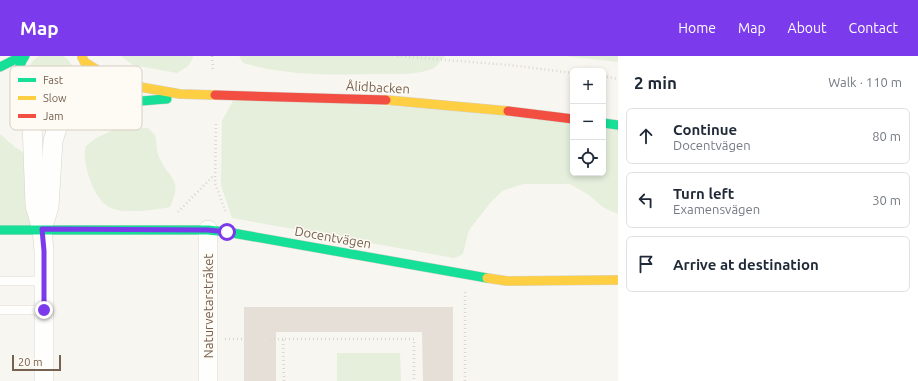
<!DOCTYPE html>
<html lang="en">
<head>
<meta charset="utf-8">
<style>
	:root { --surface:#fff; --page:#f6f6f7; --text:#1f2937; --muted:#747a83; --line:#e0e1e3; --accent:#7c3aed }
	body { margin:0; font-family:Ubuntu,sans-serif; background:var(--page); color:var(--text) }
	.controls { position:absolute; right:12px; top:12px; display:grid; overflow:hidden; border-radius:6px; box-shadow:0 2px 6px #0003 }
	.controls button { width:36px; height:36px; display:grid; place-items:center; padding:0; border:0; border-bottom:1px solid var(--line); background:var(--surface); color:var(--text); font:20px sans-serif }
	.scale { position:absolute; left:12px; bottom:10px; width:49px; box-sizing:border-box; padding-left:4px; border:2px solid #776150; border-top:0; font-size:11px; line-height:14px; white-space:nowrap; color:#776150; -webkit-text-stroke:3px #fefbf4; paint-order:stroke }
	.stop { position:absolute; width:12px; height:12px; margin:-9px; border:3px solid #7c3aed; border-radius:50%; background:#fff }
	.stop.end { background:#7c3aed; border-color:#fff; box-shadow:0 1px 4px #0008 }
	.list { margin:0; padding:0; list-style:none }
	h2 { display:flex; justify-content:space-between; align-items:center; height:52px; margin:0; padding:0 16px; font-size:17px }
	h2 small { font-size:13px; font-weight:400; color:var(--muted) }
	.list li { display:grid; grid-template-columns:26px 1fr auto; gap:12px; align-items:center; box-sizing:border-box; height:56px; margin:0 8px 8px; padding:0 8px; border:1px solid var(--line); border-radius:6px }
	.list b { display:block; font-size:15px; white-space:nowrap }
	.list p { margin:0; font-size:13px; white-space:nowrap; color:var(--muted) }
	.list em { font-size:13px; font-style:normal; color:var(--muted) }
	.icon { flex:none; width:22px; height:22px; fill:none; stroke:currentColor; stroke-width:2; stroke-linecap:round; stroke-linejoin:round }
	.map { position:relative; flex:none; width:618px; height:325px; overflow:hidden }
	header { display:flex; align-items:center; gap:24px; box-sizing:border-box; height:56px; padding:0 20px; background:var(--accent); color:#fff }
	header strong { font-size:19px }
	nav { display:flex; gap:22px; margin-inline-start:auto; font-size:14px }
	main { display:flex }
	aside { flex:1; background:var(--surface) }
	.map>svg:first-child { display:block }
	.green { fill:#e5efdc }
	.building { fill:#e5dfd7 }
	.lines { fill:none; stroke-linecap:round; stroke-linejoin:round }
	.lane-casing { stroke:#d8d3ce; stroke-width:10 }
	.street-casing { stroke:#d8d3ce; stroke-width:20 }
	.fast-casing { stroke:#d6d2cb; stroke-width:10 }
	.slow-casing { stroke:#d6d2cb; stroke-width:10 }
	.jam-casing { stroke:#d6d2cb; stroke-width:10 }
	.path { stroke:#dad6d1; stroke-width:2.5; stroke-dasharray:1 3; stroke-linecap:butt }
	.lane { stroke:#fefefd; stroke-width:9 }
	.street { stroke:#fefefd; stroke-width:19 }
	.fast { stroke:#16e098; stroke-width:9 }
	.slow { stroke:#ffcf43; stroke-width:9 }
	.jam { stroke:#f24e42; stroke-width:9 }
	.route { stroke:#7c3aed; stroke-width:5 }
	.labels { text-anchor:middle; stroke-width:3; stroke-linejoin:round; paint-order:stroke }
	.street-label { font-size:13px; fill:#776150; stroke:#fefbf4 }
	.key { fill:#fefbf4; stroke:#d6cdc3; stroke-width:1 }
	.key-label { font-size:11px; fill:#776150 }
</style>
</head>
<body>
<header>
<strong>Map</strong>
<nav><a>Home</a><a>Map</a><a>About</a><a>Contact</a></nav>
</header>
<main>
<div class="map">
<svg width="618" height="325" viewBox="0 0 618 325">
	<rect width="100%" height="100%" fill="#f8f6f0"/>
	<g class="green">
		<path d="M39 0H63C70 4 75 13 75 21 75 27 71 34 67 37 40 59 11 17 39 0Z"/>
		<path d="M121 0H193V2L188 10 177 17 133 9Z"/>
		<path d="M239 0H445C441 4 437 11 432 13 416 19 397 18 380 18 335 19 287 20 243 7Z"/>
		<path d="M564 0H618V6Z"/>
		<path d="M236 39 573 63V117H603V67L618 69V158L604 152 589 139 570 128H523L502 135 491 146 469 174 463 198 454 202 232 162 221 129 222 65Z"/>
		<path d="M120 71 148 72 155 79C157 86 156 95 159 101 168 123 184 122 170 151 155 154 125 158 111 152 96 146 86 117 85 102 84 98 85 94 86 90L96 82Z"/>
		<path d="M0 78 16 92 33 102 42 173 0 174Z"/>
		<path d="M337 297H400L401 325H337Z"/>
	</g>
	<path class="building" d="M244 251H453V325H423L422 276H276V325H244Z"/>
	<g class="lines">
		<g class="lane-casing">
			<g id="lane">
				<path d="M0 225H44"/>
				<path d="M0 254H44"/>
			</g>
		</g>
		<g class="street-casing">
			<g id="street">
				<path d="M28 52 32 67 35 149 42 173 44 195V325"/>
				<path d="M42 173 49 151 53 85 57 72 66 58"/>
				<path d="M208 174V325"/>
			</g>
		</g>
		<g class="fast-casing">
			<g id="fast">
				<path d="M25 0C9 23 19 58 49 60 64 62 77 52 91 50 116 46 142 45 167 43"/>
				<path d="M0 11 22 0"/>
				<path d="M603 67 618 69"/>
				<path d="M0 174H208L227 176 487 222"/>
			</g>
		</g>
		<g class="slow-casing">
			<g id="slow">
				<path d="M86 7 107 20 129 29 180 38 215 39"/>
				<path d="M386 44 508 55"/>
				<path d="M74 54C91 37 94 22 82 1"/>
				<path d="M487 222 507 225 618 224"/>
			</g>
		</g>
		<g class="jam-casing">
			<g id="jam">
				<path d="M215 39 386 44"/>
				<path d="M508 55 573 63"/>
			</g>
		</g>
		<g class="path">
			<path d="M212 0 213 15"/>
			<path d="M397 0 509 9 573 17"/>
			<path d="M603 20 618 23"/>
			<path d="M216 68 215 127 226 157"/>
			<path d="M178 156 214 119"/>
			<path d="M465 236V325"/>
			<path d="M225 283H244"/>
			<path d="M270 283H283"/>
			<path d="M284 325 283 283H414V325"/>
		</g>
		<use href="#lane" class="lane"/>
		<use href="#street" class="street"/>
		<use href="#fast" class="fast"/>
		<use href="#slow" class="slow"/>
		<use href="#jam" class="jam"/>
	</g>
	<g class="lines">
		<path class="route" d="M44 254V195L42 173 208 174 227 176"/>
	</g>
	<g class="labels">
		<g class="street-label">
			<text transform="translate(378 31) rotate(3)" y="5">Ålidbacken</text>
			<text transform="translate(333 181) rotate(10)" y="5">Docentvägen</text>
			<text transform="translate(208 250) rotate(-90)" y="5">Naturvetarstråket</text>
		</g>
	</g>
	<rect x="10" y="10" width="132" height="64" rx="6" class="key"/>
	<rect x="18" y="22" width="18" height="4" fill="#16e098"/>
	<rect x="18" y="40" width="18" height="4" fill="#ffcf43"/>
	<rect x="18" y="58" width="18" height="4" fill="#f24e42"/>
	<g class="key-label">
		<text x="43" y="28">Fast</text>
		<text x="43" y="46">Slow</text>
		<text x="43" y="64">Jam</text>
	</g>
</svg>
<div class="controls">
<button>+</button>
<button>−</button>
<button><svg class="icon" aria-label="locate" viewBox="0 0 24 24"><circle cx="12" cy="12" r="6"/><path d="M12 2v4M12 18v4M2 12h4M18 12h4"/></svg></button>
</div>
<div class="scale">20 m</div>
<div class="stop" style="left:227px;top:176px"></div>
<div class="stop end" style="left:44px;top:254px"></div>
</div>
<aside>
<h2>2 min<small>Walk · 110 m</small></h2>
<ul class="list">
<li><svg class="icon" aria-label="ahead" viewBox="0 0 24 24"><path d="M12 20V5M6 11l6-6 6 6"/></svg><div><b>Continue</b><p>Docentvägen</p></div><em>80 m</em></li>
<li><svg class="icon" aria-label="left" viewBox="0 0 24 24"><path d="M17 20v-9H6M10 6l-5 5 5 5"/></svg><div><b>Turn left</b><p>Examensvägen</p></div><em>30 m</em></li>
<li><svg class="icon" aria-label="arrive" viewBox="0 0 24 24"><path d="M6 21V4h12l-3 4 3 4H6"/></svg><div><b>Arrive at destination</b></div></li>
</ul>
</aside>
</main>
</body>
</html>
